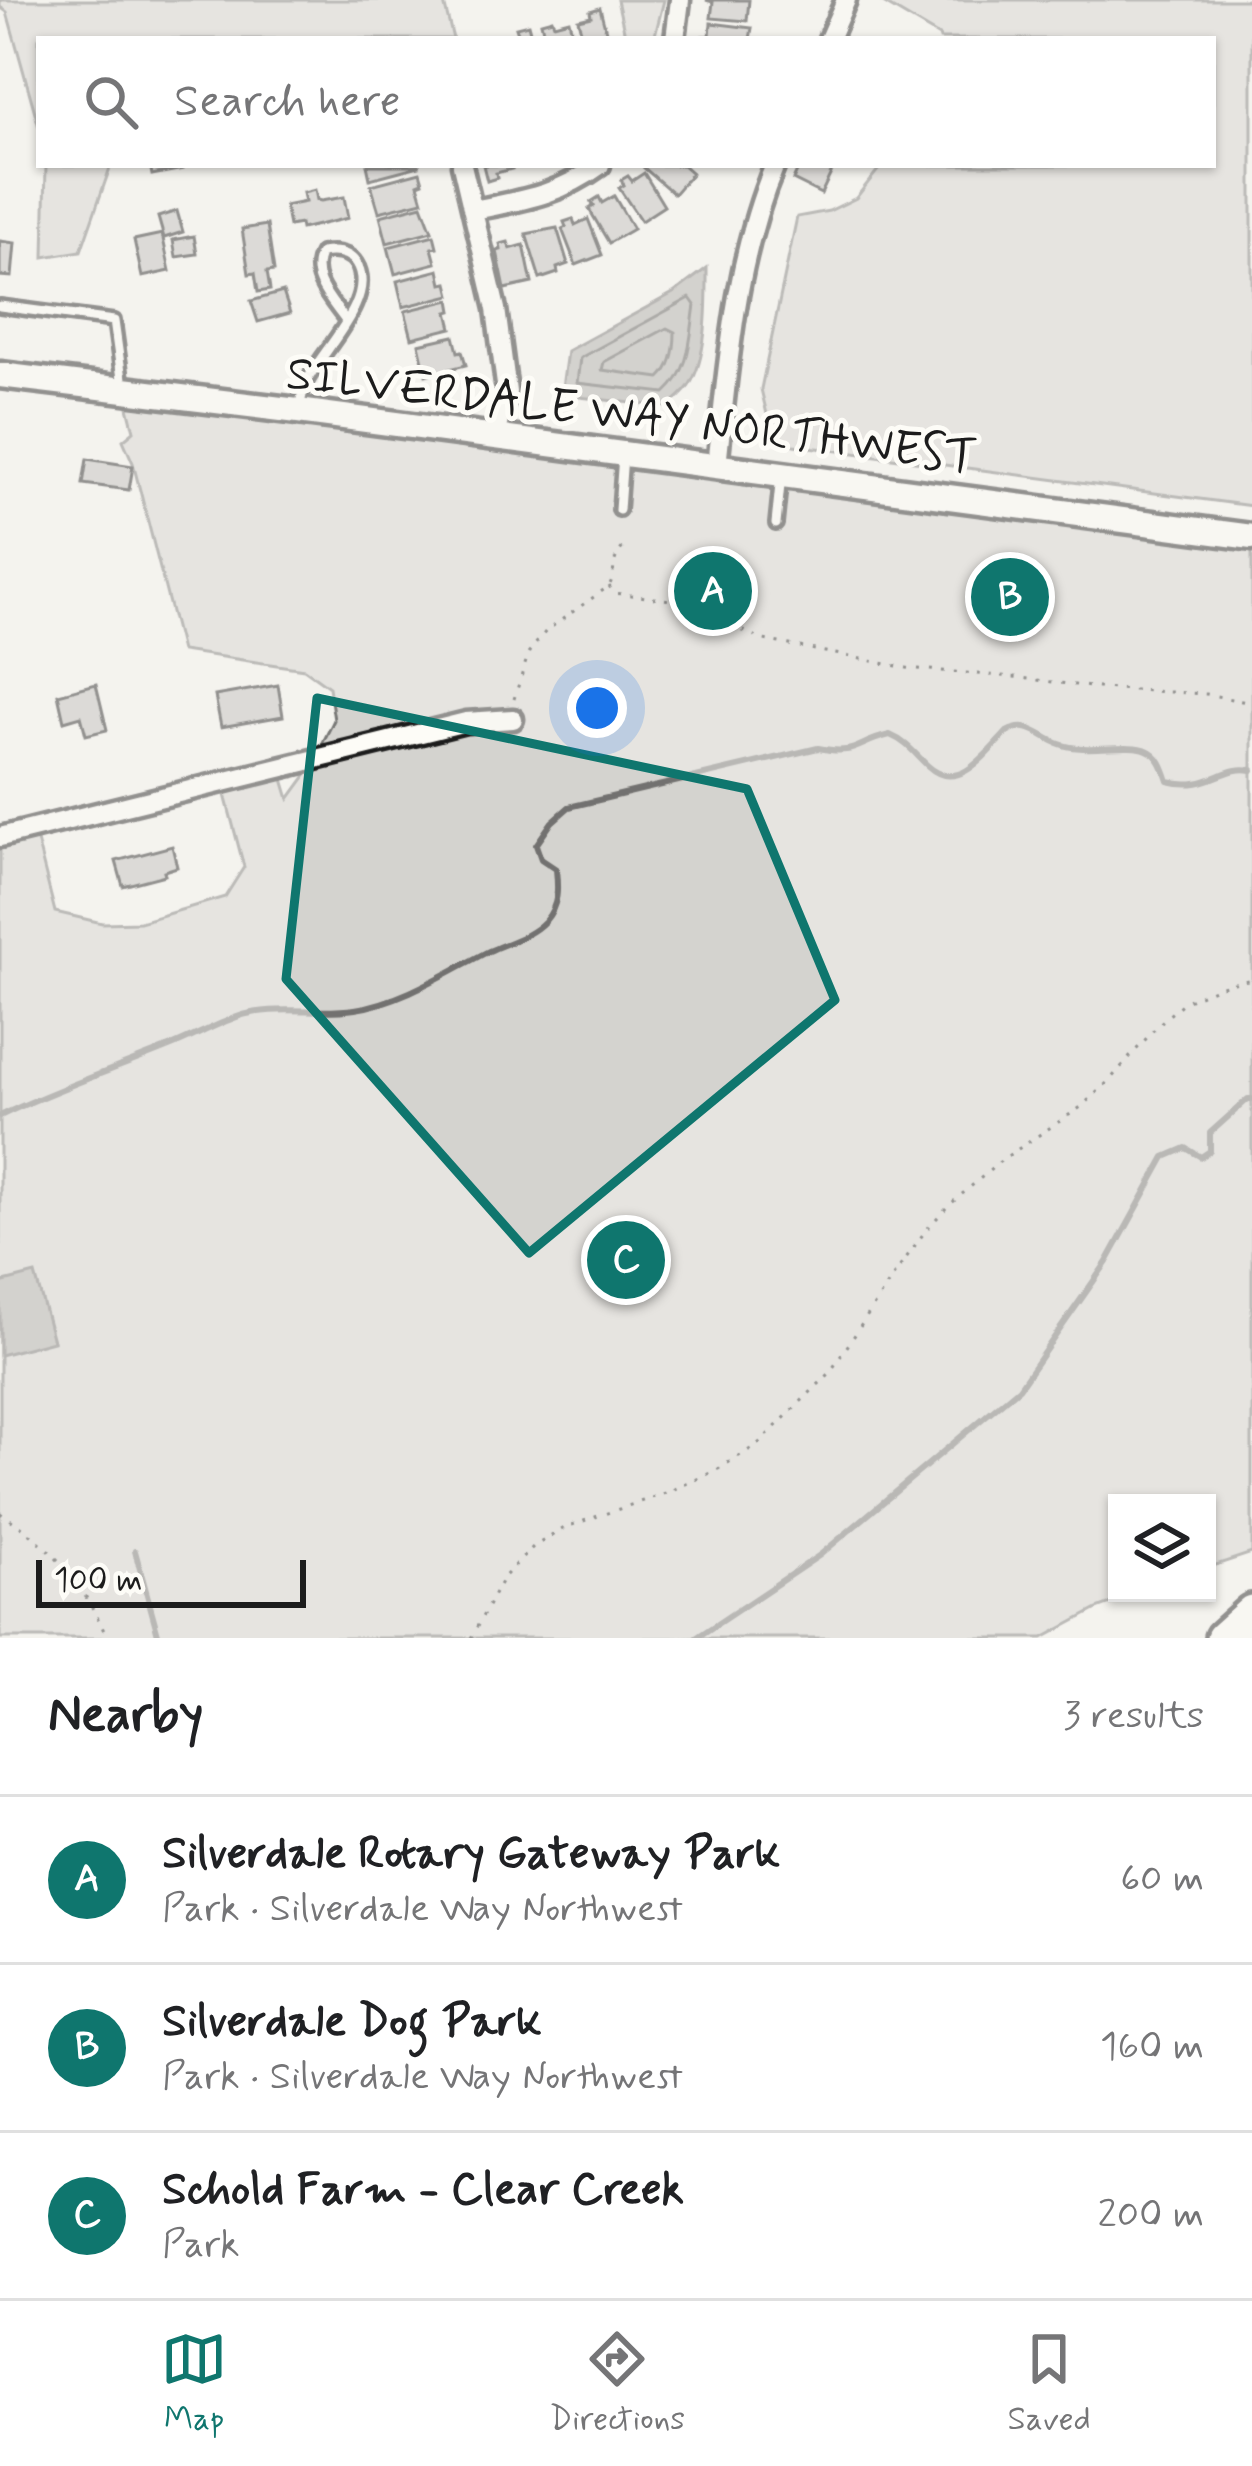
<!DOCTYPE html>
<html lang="en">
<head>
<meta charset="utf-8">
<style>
	:root { --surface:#fff; --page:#f6f6f6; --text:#202124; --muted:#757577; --line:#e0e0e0; --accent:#0f766e }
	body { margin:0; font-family:Mynerve,sans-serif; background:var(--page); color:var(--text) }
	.controls { position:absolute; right:36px; bottom:36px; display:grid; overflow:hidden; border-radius:0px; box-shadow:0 3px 9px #0004 }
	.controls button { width:108px; height:108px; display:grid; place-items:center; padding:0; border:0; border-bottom:3px solid var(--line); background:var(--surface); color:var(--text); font:60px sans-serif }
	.scale { position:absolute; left:36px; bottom:30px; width:270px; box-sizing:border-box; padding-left:12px; border:6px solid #1c1c1c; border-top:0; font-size:33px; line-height:42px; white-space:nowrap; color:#1c1c1c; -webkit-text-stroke:9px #fdfcf7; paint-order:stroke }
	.you { position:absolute; left:597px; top:708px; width:42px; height:42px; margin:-30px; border:9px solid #fff; border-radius:50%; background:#1a73e8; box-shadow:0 0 0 18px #1a73e833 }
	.badge { display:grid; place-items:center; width:78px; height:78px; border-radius:50%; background:var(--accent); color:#fff; font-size:39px; font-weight:700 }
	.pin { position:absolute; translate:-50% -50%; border:6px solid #fff; box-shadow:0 3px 12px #0006 }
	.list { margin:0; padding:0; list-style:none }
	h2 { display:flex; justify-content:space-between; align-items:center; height:156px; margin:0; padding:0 48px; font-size:51px }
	h2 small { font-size:39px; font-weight:400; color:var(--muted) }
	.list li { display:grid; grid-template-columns:78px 1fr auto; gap:36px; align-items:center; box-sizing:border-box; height:168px; padding:0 48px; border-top:3px solid var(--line) }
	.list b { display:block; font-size:45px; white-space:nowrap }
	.list p { margin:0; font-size:39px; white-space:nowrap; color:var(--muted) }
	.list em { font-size:39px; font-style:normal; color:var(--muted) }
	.icon { flex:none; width:66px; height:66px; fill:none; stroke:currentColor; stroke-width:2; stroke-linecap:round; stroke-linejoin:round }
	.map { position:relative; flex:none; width:1252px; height:1638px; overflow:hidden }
	.search { position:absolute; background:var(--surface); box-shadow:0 3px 9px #0004; left:36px; right:36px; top:36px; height:132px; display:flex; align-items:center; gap:30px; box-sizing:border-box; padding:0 42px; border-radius:0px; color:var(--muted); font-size:45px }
	.sheet { height:660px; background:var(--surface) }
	nav { display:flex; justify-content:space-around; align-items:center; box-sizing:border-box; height:168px; border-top:3px solid var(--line); background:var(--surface); font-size:33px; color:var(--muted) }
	nav a { display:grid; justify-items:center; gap:6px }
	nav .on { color:var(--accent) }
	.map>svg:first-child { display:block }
	.green { fill:#d4d3cf; stroke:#787876; stroke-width:3 }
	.water { fill:#abaaa6; stroke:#72716f; stroke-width:3 }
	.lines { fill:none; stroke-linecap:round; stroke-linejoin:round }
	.shore { stroke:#555553; stroke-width:3 }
	.stream { stroke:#72716f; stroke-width:6 }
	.building { fill:#bebdba; stroke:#1c1c1c; stroke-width:3 }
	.service-casing { stroke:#1c1c1c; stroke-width:18 }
	.minor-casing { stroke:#1c1c1c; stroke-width:27 }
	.secondary-casing { stroke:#1c1c1c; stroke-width:33 }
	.motorway-casing { stroke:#1c1c1c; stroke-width:42 }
	.path { stroke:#1c1c1c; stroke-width:3; stroke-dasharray:3 9; stroke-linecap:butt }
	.service { stroke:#fdfcf7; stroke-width:9 }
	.minor { stroke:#fdfcf7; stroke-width:18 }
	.secondary { stroke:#fdfcf7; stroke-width:24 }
	.motorway { stroke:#fdfcf7; stroke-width:33 }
	.marked { fill:none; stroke:#0f766e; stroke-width:9; stroke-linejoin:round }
	.labels { text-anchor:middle; stroke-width:10; stroke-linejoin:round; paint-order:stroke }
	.street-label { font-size:48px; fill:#1c1c1c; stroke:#fdfcf7 }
</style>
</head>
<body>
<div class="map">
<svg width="1252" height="1638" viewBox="0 0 1252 1638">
	<rect width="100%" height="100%" fill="#f4f3ee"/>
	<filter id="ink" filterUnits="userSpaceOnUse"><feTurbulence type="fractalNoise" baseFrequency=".00833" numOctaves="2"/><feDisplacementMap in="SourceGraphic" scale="24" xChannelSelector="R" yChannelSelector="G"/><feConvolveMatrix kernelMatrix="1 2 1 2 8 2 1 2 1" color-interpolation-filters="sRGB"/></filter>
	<g filter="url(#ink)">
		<g class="green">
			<path d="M0 0H436L444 3 453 39H39V127L7 12 0 7Z"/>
			<path d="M617 0H664L654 39H626Z"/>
			<path d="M878 0H1252V506L794 445 771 431 761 389 797 217 829 211 856 198 882 165H1213V39H940L939 36Z"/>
			<path d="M46 165H111L81 251 44 257Z"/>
			<path d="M124 391 1252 537V1553L1207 1568V1503H1117V1593H1140L1097 1609 1043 1638H0V837L34 829 55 912 102 923 140 922 225 897 244 867 222 783 280 769 289 799 308 773 334 720 329 687 304 669 181 651 133 463 123 440 134 431Z"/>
		</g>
		<g class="water">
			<path d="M707 268C707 302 708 357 689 386 683 394 675 401 667 407L561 395 567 351 675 292Z"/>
			<path d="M35 1274 53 1341 0 1355V1283Z"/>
		</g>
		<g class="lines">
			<g class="shore">
				<path d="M690 298 695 305C690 337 691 370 665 393L577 383 580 358Z"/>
				<path d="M667 328 675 332C675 348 673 366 660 378L602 370 604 362Z"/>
			</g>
			<g class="stream">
				<path d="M0 1116C55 1089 113 1070 169 1047 192 1038 214 1025 237 1017 274 1004 317 1015 355 1009 402 1002 448 972 489 951 508 942 530 937 545 921 559 905 558 889 556 869L541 859 536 845 552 822 569 807 818 748C859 756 854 743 890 735 907 742 915 754 928 766 958 794 987 753 1007 732 1029 720 1040 737 1060 744 1086 754 1127 742 1147 750 1160 755 1164 769 1168 781 1209 792 1224 764 1252 770"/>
				<path d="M135 1551 159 1638"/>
				<path d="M696 1638 820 1555 1019 1388 1107 1262 1165 1157 1186 1148 1201 1157 1210 1151V1133L1248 1099H1252"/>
			</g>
		</g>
		<g class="building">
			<path d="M706 0H749L747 21 711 18 713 2Z"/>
			<path d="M600 8 608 39H583L578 19 591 16 590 11Z"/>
			<path d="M552 19 554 24 569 20 574 39H545L541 22Z"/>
			<path d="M711 23 752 28 750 39H703V36H710Z"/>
			<path d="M528 24 532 39H504V36L518 33 516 27Z"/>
			<path d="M150 165H182L183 169 152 175Z"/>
			<path d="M367 165H419V166L370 179Z"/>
			<path d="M483 165H511L512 169 496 173 497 178 487 181Z"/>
			<path d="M647 165H683L692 173 674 194 644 168Z"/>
			<path d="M800 165H835L821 194 793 180Z"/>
			<path d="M420 172 423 182 418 184 423 201 379 212 371 185Z"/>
			<path d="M644 173 664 206 641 221 619 188 624 185 621 180 628 176 632 181Z"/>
			<path d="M315 190 317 200 321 201 344 197 348 218 301 229 300 224 289 226 285 206 305 202 303 193Z"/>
			<path d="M614 196 633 229 609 243 589 209 594 206 591 202 599 197 602 203Z"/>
			<path d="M422 205 432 231 387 243 380 216Z"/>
			<path d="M177 211 183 232 164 238 158 217Z"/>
			<path d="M573 219 575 225 588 219 602 255 576 265 562 229 566 227 564 222Z"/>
			<path d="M267 225 274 271 267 272 270 290 258 292 255 273 249 274 242 229Z"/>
			<path d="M557 228 568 264 557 268 558 273 540 279 526 234Z"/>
			<path d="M162 234 170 271 142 277 134 240Z"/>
			<path d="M434 235 437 247 432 248 436 263 395 274 388 247Z"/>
			<path d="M194 236 197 254 176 257 173 240Z"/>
			<path d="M0 241 15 243 12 277 0 276Z"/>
			<path d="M508 242 510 249 524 245 532 283 505 289 497 251 501 250 500 244Z"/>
			<path d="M439 270 442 284 448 283 451 295 403 307 397 281Z"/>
			<path d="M283 292 290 313 258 322 251 301Z"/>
			<path d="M450 300 452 311 448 312 452 328 412 338 405 311Z"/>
			<path d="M454 336 458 352 462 351 466 365 426 375 419 344Z"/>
			<path d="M87 459 133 466 129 490 83 484Z"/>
			<path d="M96 684 107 730 86 735 81 716 64 721 58 694Z"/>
			<path d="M278 685 283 716 221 727 215 696Z"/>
			<path d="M172 846 177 867 164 871 165 875 123 886 116 861Z"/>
		</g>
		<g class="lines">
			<g class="service-casing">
				<g id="service">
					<path d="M0 306 114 321 123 386"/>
					<path d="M298 411C301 402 302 391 306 383 319 353 379 299 356 263 348 251 333 251 321 253 307 277 332 301 346 321"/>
					<path d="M619 510 623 455"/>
					<path d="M776 524 781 475"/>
				</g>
			</g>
			<g class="minor-casing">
				<g id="minor">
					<path d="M675 39 680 0"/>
					<path d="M829 39 846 0"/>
					<path d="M462 165 496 309 507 392 494 438"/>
					<path d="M474 210C523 200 559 195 600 165"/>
					<path d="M717 466C728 364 735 260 775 165"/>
					<path d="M0 837 466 722 513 719"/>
				</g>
			</g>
			<g class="secondary-casing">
				<path id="secondary" d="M0 375 298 411 1252 537"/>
			</g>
			<g class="motorway-casing">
				<path id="motorway" d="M1223 1638 1252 1612"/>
			</g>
			<g class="path">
				<path d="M609 586 614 593 671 600 764 640 907 668 1014 677 1098 688 1206 694 1252 703"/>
				<path d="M514 699 529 652 546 631 609 586C618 570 608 564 624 546"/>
				<path d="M0 1513C49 1542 85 1585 107 1638"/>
				<path d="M471 1638 503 1578 533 1547 566 1527 663 1494 715 1471 757 1445 829 1374 896 1272 926 1230 947 1207 1003 1159 1081 1107 1109 1081 1158 1025 1185 1001 1221 986 1252 979"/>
			</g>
			<use href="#service" class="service"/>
			<use href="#minor" class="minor"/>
			<use href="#secondary" class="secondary"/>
			<use href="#motorway" class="motorway"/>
		</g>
	</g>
	<path d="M0 0H1252V1638H0ZM317 698 747 789 835 1000 529 1253 286 979Z" fill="#f4f3ee" fill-opacity=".55" fill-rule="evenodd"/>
	<path class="marked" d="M317 698 747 789 835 1000 529 1253 286 979Z"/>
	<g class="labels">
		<g class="street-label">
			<text transform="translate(632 413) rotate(7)" y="17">SILVERDALE WAY NORTHWEST</text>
		</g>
	</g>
</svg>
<div class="controls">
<button><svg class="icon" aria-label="layers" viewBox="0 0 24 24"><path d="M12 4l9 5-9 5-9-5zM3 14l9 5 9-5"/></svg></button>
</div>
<div class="scale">100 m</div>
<div class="you"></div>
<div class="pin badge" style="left:713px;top:591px">A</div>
<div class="pin badge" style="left:1010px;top:597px">B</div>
<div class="pin badge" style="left:626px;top:1260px">C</div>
<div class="search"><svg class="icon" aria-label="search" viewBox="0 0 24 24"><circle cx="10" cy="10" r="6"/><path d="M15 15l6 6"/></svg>Search here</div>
</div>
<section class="sheet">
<h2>Nearby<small>3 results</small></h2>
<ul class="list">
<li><span class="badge">A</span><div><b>Silverdale Rotary Gateway Park</b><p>Park · Silverdale Way Northwest</p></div><em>60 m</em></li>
<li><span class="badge">B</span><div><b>Silverdale Dog Park</b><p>Park · Silverdale Way Northwest</p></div><em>160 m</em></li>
<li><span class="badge">C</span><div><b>Schold Farm - Clear Creek</b><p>Park</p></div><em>200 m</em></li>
</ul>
</section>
<nav>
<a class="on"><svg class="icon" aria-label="map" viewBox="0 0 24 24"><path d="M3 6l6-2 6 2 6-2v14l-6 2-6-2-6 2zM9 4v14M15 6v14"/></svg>Map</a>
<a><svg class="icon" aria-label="directions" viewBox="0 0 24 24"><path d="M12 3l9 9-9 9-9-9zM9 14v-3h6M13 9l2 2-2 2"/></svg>Directions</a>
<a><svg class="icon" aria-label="saved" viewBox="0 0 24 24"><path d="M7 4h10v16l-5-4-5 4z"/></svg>Saved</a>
</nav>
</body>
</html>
